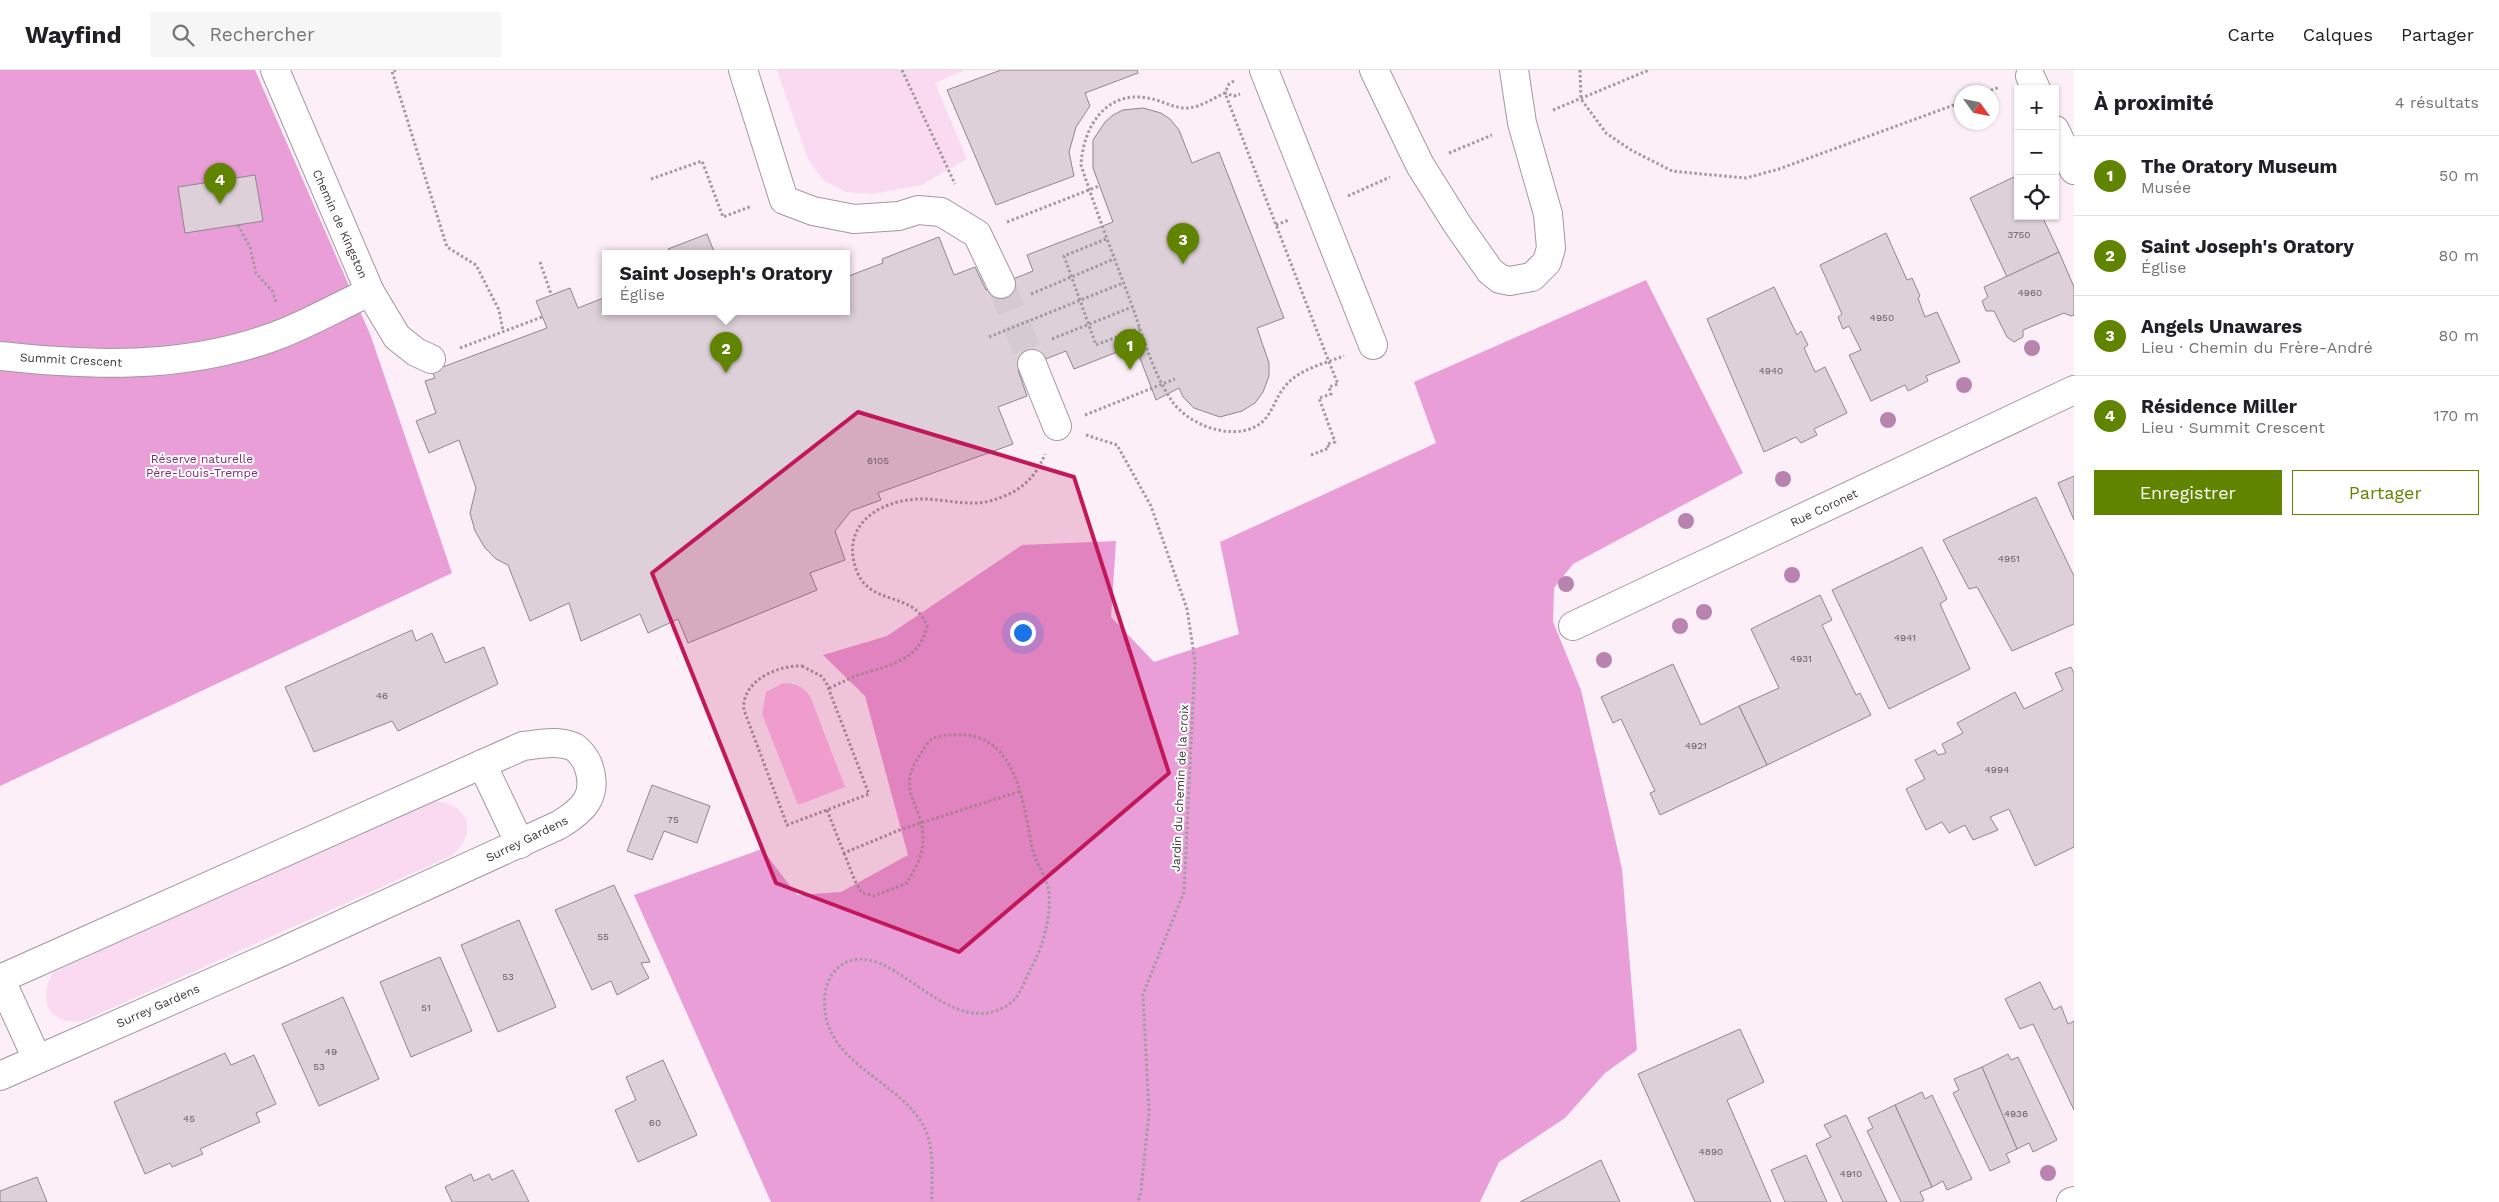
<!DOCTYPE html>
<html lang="fr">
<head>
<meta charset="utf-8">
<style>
	:root { --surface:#fff; --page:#f6f6f6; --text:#202124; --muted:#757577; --line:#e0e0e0; --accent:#618400 }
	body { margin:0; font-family:"Work Sans",sans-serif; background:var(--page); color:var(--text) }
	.controls { position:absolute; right:15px; top:15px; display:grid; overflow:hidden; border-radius:0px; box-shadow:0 1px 4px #0004 }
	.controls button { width:45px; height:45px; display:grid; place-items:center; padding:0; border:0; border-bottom:1px solid var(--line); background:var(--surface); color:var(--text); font:25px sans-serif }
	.compass { position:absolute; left:1954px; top:15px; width:45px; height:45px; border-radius:50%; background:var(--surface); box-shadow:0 1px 4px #0004; rotate:123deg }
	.you { position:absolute; left:1022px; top:562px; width:18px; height:18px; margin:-12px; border:4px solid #fff; border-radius:50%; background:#1a73e8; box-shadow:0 0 0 8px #1a73e833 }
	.badge { display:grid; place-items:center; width:32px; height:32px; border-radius:50%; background:var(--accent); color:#fff; font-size:16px; font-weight:700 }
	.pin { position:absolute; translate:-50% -41px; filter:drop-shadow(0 1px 2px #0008) }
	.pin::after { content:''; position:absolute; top:26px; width:18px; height:15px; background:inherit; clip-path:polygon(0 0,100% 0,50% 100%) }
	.popup { position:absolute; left:602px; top:180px; width:248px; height:65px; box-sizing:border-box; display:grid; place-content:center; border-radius:0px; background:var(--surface); filter:drop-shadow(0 1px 4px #0005); font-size:16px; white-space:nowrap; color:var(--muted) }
	.popup b { font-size:19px; color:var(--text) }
	.popup::after { content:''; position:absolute; left:50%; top:100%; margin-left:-10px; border:10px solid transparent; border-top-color:var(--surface) }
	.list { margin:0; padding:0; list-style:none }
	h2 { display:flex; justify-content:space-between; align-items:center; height:65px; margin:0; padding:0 20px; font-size:21px }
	h2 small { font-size:16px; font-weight:400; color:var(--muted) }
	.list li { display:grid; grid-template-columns:32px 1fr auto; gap:15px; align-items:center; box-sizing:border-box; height:80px; padding:0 20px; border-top:1px solid var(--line) }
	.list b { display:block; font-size:19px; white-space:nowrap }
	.list p { margin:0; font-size:16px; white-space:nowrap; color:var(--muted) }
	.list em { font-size:16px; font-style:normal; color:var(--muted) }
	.actions { display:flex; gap:10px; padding:15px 20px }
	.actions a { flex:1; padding:11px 0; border:1px solid var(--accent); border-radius:0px; text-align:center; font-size:18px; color:var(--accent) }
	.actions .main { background:var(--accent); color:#fff }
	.icon { flex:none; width:28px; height:28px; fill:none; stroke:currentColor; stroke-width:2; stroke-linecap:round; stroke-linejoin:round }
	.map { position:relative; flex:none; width:2074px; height:1132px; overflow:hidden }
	header { display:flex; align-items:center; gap:30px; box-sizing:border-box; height:70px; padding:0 25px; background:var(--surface); border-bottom:1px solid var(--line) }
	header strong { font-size:24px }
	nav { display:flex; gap:28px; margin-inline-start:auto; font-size:18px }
	.search { width:350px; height:45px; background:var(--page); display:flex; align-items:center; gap:12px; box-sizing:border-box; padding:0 18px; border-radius:0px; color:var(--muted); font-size:19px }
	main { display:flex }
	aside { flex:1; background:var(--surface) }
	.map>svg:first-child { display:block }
	.green { fill:#f9daf0 }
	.forest { fill:#e99ed7 }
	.water { fill:#fcbeec }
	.building { fill:#ddd0d9; stroke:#91858e }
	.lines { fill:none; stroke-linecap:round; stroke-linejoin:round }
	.minor-tunnel { stroke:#d5cad2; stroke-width:28; stroke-dasharray:28 14; stroke-linecap:butt }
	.minor-casing { stroke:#a397a0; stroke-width:30 }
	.path { stroke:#a39aa0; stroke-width:3; stroke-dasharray:2.5 2.5; stroke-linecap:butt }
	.minor { stroke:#fff; stroke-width:28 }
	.tree { fill:#b883ae }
	.marked { fill:#c2185b; fill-opacity:0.2; stroke:#c2185b; stroke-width:4; stroke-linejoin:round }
	.labels { text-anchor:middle; stroke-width:4; stroke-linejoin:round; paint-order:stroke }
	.number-label { font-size:10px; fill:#635c61 }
	.street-label { font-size:12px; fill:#3a3539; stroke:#fff }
	.park-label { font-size:12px; fill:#812a71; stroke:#fff }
</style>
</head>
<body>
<header>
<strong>Wayfind</strong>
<div class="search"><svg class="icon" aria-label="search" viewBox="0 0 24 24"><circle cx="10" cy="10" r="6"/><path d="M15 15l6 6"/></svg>Rechercher</div>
<nav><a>Carte</a><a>Calques</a><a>Partager</a></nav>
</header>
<main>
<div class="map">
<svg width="2074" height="1132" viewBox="0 0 2074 1132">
	<rect width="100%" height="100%" fill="#fceff8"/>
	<g class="green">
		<path d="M777 0H965L935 13 967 89 921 115 873 124 846 122 823 110 808 89Z"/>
		<path d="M439 731C472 738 476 766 451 786L83 951C49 956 36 929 54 902L429 733Z"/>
	</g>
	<g class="forest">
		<path d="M0 0H255L370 264 452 503 0 716Z"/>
		<path d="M1646 210 1743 403 1573 494 1554 518 1553 552 1581 620 1622 799 1637 980 1605 1003 1565 1048 1499 1092 1480 1132H771L634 825 762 779 797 825 841 822 908 785 865 626 823 585 887 566 1022 475 1116 471 1111 547 1154 592 1239 564 1220 472 1436 373 1414 312Z"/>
	</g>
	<path class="water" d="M783 613C795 613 802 616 810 626L845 717 798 735 762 644 766 622Z"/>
	<g class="building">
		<path d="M1001 0H1137L1138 3 1085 23 1090 36 1076 57 1069 82 1074 106 996 135 947 20Z"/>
		<path d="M1143 38 1161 43 1170 49 1179 60 1192 93 1219 82 1284 248 1257 258 1269 293V306L1263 322 1255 333 1242 341 1220 347 1194 338 1183 327 1179 318 1156 330 1135 275 1074 299 1066 281 1018 300 1027 326 998 337 1013 374 878 423 881 430 851 441 835 461 845 490 810 503 817 520 688 573 678 549 648 563 640 544 581 571 569 533 530 551 508 495 496 489 485 478 475 461 470 443 476 418 459 370 429 383 416 351 436 343 425 311 435 308 432 301 547 258 536 231 570 218 578 238 606 227V242H846V207L883 193 882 189 939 167 954 205 975 197 986 220 1033 201 1027 185 1113 152 1093 98V70L1105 52 1113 45 1123 40Z"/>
		<path d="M255 105 263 151 185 163 178 117Z"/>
		<path d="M2018 105V146H2042L2059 182 2007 207 1970 128Z"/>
		<path d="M1886 163 1907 210 1912 208 1920 226 1918 228 1925 247 1937 242 1960 292 1926 306 1928 311 1908 321 1905 315 1871 331 1849 285 1861 280 1849 256 1843 259 1838 247 1842 244 1820 195Z"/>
		<path d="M707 164 715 184H670L668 179Z"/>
		<path d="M2059 182 2074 217V245L2071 246 2064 243 2023 260V267L2014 272 2007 267 1994 241H1986L1982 231 1988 227 1984 217Z"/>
		<path d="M1774 217 1797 265 1801 261 1808 275 1804 278 1815 302 1825 297 1847 343 1814 359 1817 365 1801 373 1796 367 1764 382 1707 249Z"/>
		<path d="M2074 406V450L2058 413Z"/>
		<path d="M2036 427 2074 506V554L2012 581 1977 517 1969 519 1943 470Z"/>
		<path d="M1922 477 1947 529 1940 534 1970 599 1889 639 1832 520Z"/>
		<path d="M1820 525 1832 550 1822 555 1856 625 1860 623 1871 645 1767 695 1739 636 1779 618 1751 559Z"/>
		<path d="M412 560 416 571 432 563 445 593 484 577 498 614 398 661 392 651 314 682 285 617Z"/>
		<path d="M1673 594 1701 655 1739 636 1767 695 1660 745 1650 723 1655 721 1621 649 1613 653 1601 627Z"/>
		<path d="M2071 597 2074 603V777L2035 796 2009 739 1990 747 1998 760 1973 770 1965 755 1949 763 1942 752 1926 760 1906 719 1925 709 1915 690 1935 680 1938 685 1946 683 1942 674 1963 663 1957 653 2015 622 2024 639 2063 620 2055 603Z"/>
		<path d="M652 715 710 736 697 773 664 761 652 790 627 781Z"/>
		<path d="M614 815 650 892 641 893 649 908 617 925 611 911 592 920 555 840Z"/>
		<path d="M519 850 556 937 498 962 461 875Z"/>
		<path d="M440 887 472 961 411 987 380 912Z"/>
		<path d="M2040 912 2054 940 2061 936 2068 954 2074 951V1040L2033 954 2020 959 2005 929Z"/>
		<path d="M343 927 379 1009 319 1036 282 954Z"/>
		<path d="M1740 959 1764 1012 1727 1030 1771 1132H1695L1638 1004Z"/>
		<path d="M225 983 231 995 254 985 276 1034 256 1043 260 1052 200 1079 203 1084 172 1097 170 1093 145 1104 114 1032Z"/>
		<path d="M2008 984 2011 990 2018 987 2057 1070 2033 1082 2029 1073 2017 1079 1982 997Z"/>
		<path d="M663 990 697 1065 638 1092 615 1040 636 1030 626 1007Z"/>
		<path d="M1982 997 2017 1079 2006 1084 2010 1092 1990 1101 1953 1023 1959 1020 1954 1009Z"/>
		<path d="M1922 1022 1925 1029 1932 1025 1972 1109 1947 1120 1943 1111 1932 1117 1895 1035Z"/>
		<path d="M1895 1035 1932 1117 1920 1122 1924 1130 1921 1132H1901L1867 1061 1873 1058 1868 1048Z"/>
		<path d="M1846 1045 1887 1132H1843L1816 1074 1831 1067 1824 1055Z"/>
		<path d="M1806 1085 1827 1132H1785L1771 1100Z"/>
		<path d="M1601 1090 1620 1132H1520Z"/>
		<path d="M513 1100 529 1132H452L445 1117 471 1104 474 1111 489 1104 492 1110Z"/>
		<path d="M37 1107 47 1132H0V1121Z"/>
	</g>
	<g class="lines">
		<path class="minor-tunnel" d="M1001 214 1032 294"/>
		<g class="minor-casing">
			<g id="minor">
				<path d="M275 0 370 222 397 267 416 282 431 289"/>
				<path d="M743 0 784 130 813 141 854 149 899 146 918 140 941 142 977 164 1001 214"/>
				<path d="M1264 0 1373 275"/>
				<path d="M1374 0 1420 95 1457 154 1490 201 1500 209 1510 211 1532 207 1547 192 1551 178 1548 144 1522 53 1514 0"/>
				<path d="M2030 6 2036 19"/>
				<path d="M2055 60 2074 100"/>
				<path d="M0 286C91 296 182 299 270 268 305 256 336 237 370 222"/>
				<path d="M1032 294 1057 356"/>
				<path d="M1573 556 2074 320"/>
				<path d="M482 694 520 774"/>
				<path d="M0 908 37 989"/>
				<path d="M0 909 523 676C540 674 558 670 574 677 579 680 586 689 588 695 599 725 584 740 559 755L279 883 0 1006"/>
				<path d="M2071 1132 2074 1131"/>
			</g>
		</g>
		<g class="path">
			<path d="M396 0 392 1 447 177 476 195 499 240 503 261"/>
			<path d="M902 0 955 114"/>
			<path d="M1580 0 1581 29 1606 63 1631 80 1672 101 1713 105 1746 108 1779 99 1962 32"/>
			<path d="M1234 11 1229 14 1225 23 1234 26 1240 24"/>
			<path d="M1986 22 2000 17"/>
			<path d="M1553 40 1649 0"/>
			<path d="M1449 83 1492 65"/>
			<path d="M651 109 702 91 723 147 752 136"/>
			<path d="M1348 126 1390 107"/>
			<path d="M1007 152 1099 116"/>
			<path d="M238 155 250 177 256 203 273 222 276 232"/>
			<path d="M1276 155 1289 150"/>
			<path d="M1106 169 1064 186 1096 275 1140 258"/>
			<path d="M540 192 551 224"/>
			<path d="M1031 224 1114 189"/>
			<path d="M989 267 1123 213"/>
			<path d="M1052 269 1132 237"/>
			<path d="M460 278 542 247"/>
			<path d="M1085 345 1175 309"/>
			<path d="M1086 365 1117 375 1151 436 1187 539 1195 591 1184 822 1143 924 1149 1043 1141 1121 1138 1132"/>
			<path d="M1311 385 1329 378 1327 374 1335 372 1319 328 1331 324 1329 317 1338 314 1329 292 1225 23C1213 28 1200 38 1186 38 1173 38 1161 30 1148 28 1105 20 1083 58 1081 95 1097 144 1116 192 1134 241 1144 270 1154 305 1172 331 1187 353 1224 368 1250 359 1273 351 1272 330 1287 314 1301 299 1325 293 1344 286"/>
			<path d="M802 596 821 606 826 612 869 724 787 755 744 640C741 612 776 595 802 596Z"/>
			<path d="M829 618C839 614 848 609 858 605 887 596 920 591 927 556 915 522 873 536 858 504 838 458 876 431 918 429 942 428 967 437 990 431 1018 423 1034 411 1045 384"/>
			<path d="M827 740 844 783 902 759 1021 721"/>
			<path d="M844 783 855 811 862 823 874 826 907 813C915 799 924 784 923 767 922 733 895 720 920 685 923 681 927 672 932 669 941 664 955 665 965 665 1018 669 1024 738 1032 777 1036 793 1047 808 1049 823 1051 848 1043 877 1031 898 1026 908 1020 925 1012 932 949 980 890 860 840 896 831 903 826 914 825 925 818 992 896 1007 923 1055 936 1078 931 1107 932 1132"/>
		</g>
		<use href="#minor" class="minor"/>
	</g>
	<g class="tree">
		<circle cx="2032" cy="278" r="8"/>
		<circle cx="1964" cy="315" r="8"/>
		<circle cx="1888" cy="350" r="8"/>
		<circle cx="1783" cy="409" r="8"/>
		<circle cx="1686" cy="451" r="8"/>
		<circle cx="1792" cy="505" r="8"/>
		<circle cx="1566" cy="514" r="8"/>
		<circle cx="1704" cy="542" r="8"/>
		<circle cx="1680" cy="556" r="8"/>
		<circle cx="1604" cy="590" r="8"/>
		<circle cx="2048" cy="1103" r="8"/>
	</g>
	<path class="marked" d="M858 342 1074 407 1169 703 959 882 776 813 652 503Z"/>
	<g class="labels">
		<g class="number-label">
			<text x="2019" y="168">3750</text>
			<text x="2030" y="226">4960</text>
			<text x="1882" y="251">4950</text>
			<text x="1771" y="304">4940</text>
			<text x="878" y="394">6105</text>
			<text x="2009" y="492">4951</text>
			<text x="1905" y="571">4941</text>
			<text x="1801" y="592">4931</text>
			<text x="382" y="629">46</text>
			<text x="1696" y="679">4921</text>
			<text x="1997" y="703">4994</text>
			<text x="673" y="753">75</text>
			<text x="603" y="870">55</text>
			<text x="508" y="910">53</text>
			<text x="426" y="941">51</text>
			<text x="331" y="985">49</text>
			<text x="319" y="1000">53</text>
			<text x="2016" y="1047">4936</text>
			<text x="189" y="1052">45</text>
			<text x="655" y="1056">60</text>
			<text x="1711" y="1085">4890</text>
			<text x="1851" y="1107">4910</text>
		</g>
		<g class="street-label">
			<text transform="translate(340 154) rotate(66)" y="4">Chemin de Kingston</text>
			<text transform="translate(71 290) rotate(3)" y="4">Summit Crescent</text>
			<text transform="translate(1824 438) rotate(-25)" y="4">Rue Coronet</text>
			<text transform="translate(1180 718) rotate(-87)" y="4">Jardin du chemin de la croix</text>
			<text transform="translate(527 769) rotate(-26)" y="4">Surrey Gardens</text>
			<text transform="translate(158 936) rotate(-24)" y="4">Surrey Gardens</text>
		</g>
		<g class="park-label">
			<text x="202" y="393">Réserve naturelle<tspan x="202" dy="14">Père-Louis-Trempe</tspan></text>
		</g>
	</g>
</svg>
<div class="controls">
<button>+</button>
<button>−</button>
<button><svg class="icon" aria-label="locate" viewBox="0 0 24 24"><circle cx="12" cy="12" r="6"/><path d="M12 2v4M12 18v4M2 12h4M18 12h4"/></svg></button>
</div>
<svg class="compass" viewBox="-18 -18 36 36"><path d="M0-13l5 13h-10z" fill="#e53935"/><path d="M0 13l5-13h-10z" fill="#757577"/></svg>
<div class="you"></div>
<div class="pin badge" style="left:1130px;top:300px">1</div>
<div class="pin badge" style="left:726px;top:303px">2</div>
<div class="popup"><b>Saint Joseph's Oratory</b>Église</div>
<div class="pin badge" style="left:1183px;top:194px">3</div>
<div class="pin badge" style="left:220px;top:134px">4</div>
</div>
<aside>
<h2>À proximité<small>4 résultats</small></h2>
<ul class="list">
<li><span class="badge">1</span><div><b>The Oratory Museum</b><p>Musée</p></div><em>50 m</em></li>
<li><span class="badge">2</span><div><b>Saint Joseph's Oratory</b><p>Église</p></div><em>80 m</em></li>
<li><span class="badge">3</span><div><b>Angels Unawares</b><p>Lieu · Chemin du Frère-André</p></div><em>80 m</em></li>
<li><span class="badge">4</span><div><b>Résidence Miller</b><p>Lieu · Summit Crescent</p></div><em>170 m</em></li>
</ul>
<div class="actions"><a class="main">Enregistrer</a><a>Partager</a></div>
</aside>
</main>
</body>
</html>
